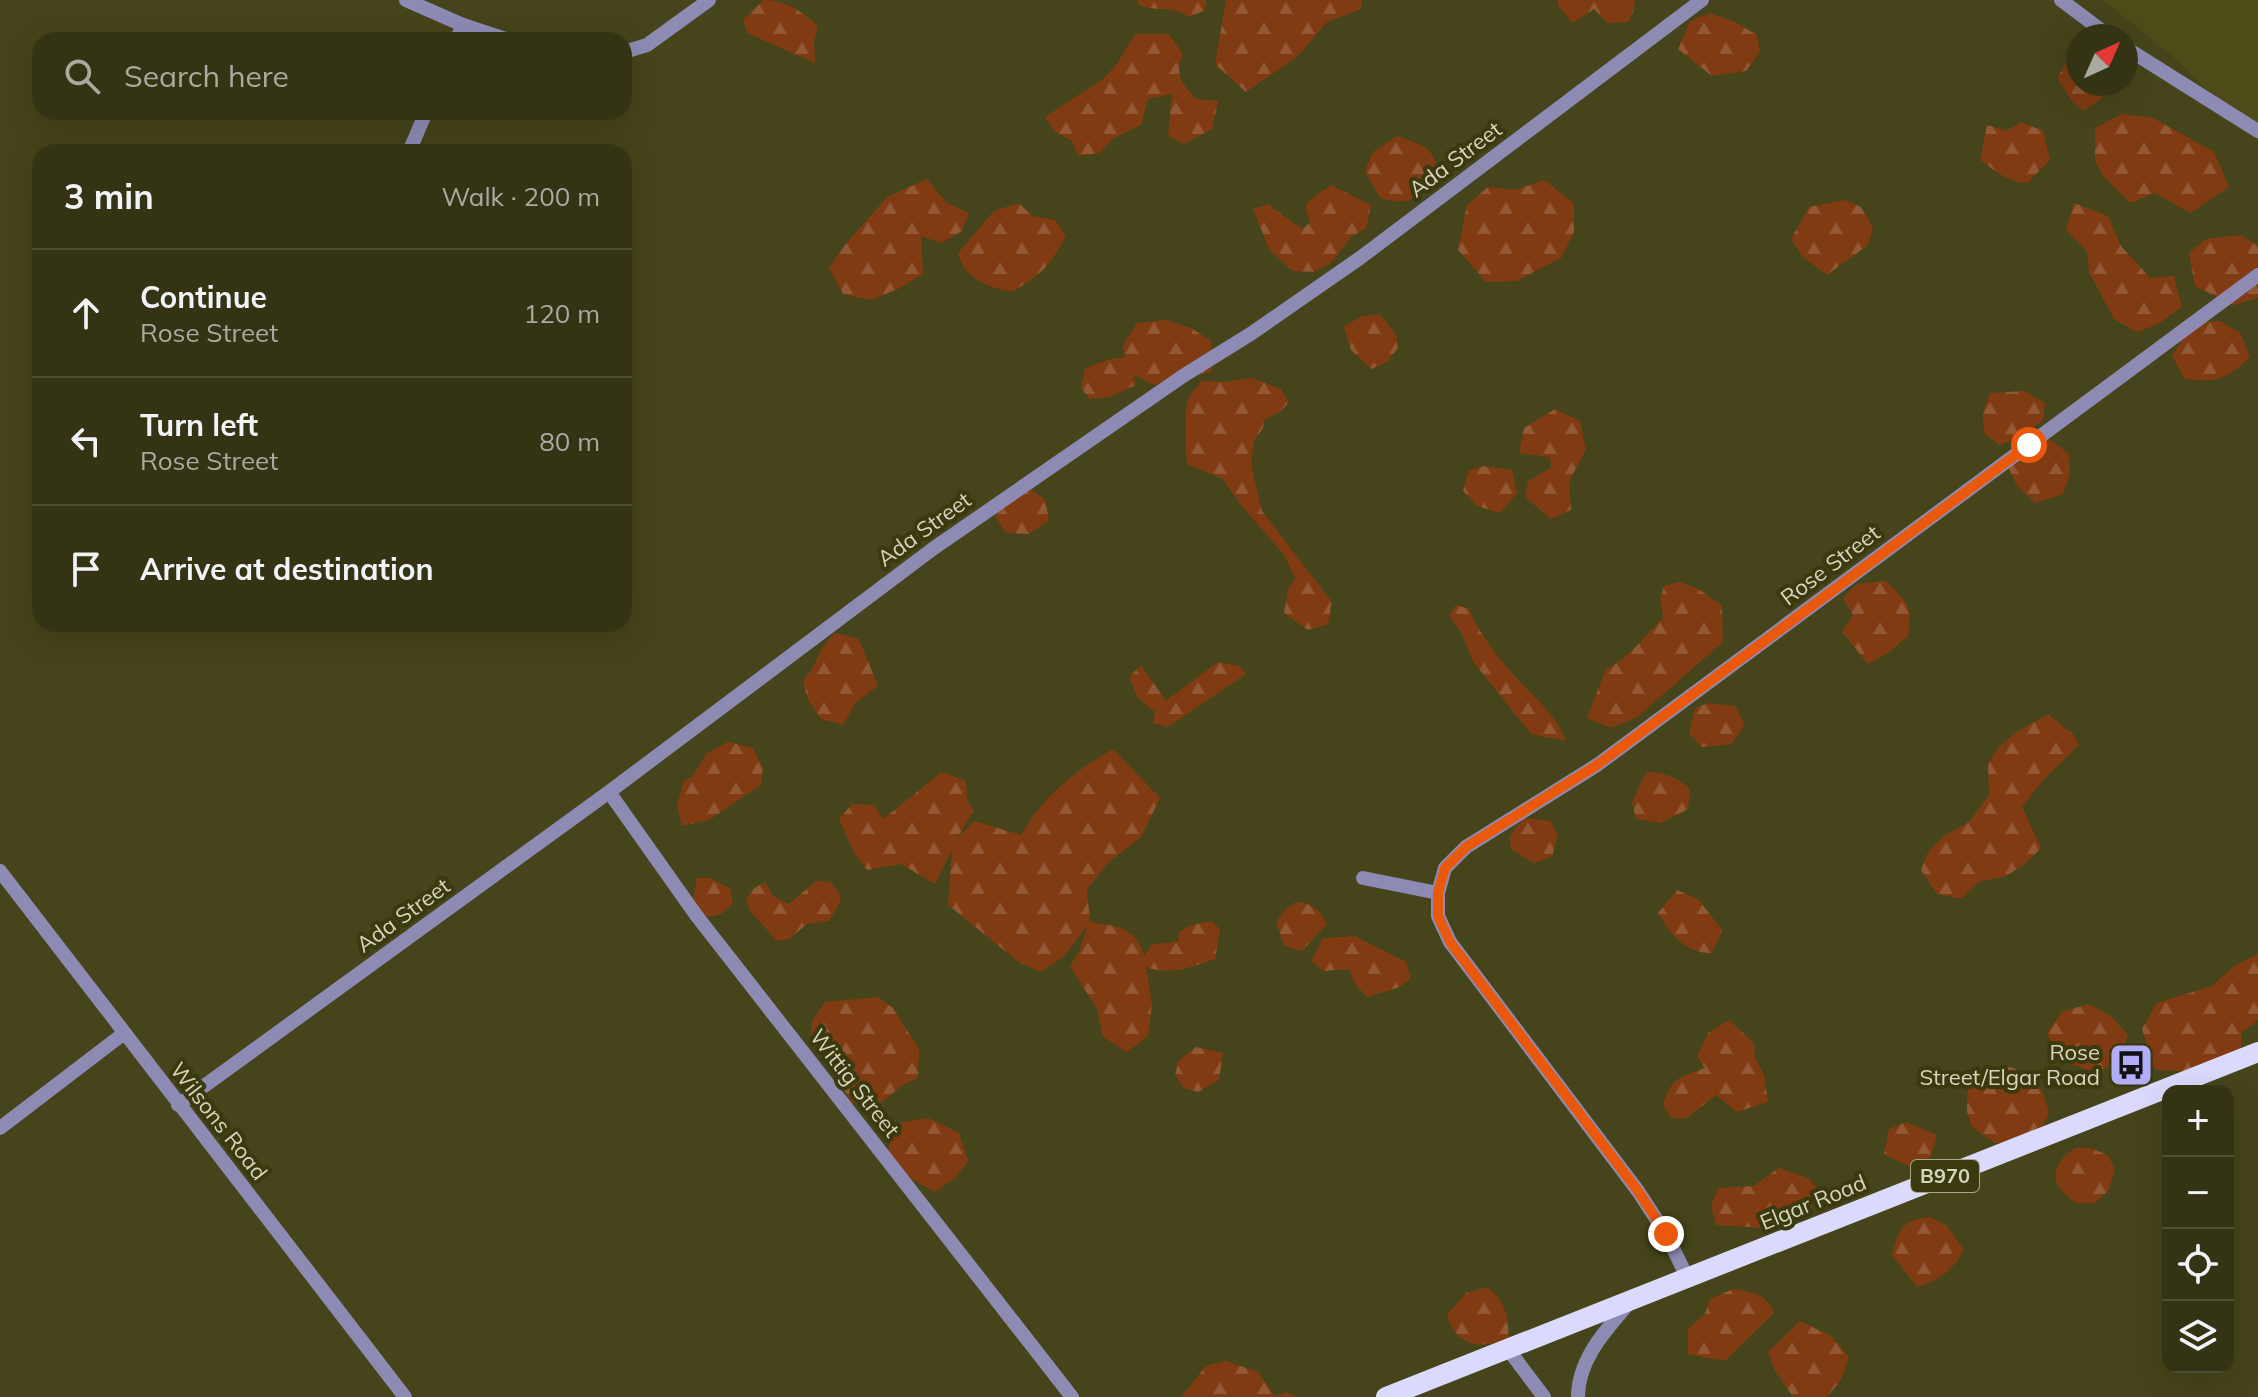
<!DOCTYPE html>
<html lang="en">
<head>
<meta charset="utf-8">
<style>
	:root { --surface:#343314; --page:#3c3b1d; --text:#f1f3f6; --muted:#a9aaa0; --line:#4e4e34 }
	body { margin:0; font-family:Mulish,sans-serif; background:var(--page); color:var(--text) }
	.controls { position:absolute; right:24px; bottom:24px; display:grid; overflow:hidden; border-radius:16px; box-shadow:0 8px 32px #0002 }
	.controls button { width:72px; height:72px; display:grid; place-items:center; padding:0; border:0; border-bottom:2px solid var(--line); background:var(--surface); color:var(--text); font:40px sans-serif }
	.compass { position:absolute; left:2066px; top:24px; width:72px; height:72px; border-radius:50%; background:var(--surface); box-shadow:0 8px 32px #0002; rotate:45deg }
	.stop { position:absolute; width:24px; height:24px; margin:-18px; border:6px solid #ea580c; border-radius:50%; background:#fff }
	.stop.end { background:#ea580c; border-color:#fff; box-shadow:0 2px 8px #0008 }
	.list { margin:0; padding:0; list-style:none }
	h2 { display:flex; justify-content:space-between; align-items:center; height:104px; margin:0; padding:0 32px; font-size:34px }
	h2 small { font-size:26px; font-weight:400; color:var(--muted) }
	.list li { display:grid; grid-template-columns:52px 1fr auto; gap:24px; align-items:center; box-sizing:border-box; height:128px; padding:0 32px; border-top:2px solid var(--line) }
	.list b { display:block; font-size:30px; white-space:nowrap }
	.list p { margin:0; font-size:26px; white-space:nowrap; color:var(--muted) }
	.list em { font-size:26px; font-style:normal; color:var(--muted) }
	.icon { flex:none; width:44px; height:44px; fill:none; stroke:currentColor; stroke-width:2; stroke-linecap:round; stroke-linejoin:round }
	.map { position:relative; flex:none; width:2258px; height:1397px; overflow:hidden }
	.search { position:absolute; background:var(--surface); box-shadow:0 8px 32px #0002; left:32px; top:32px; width:600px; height:88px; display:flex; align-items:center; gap:20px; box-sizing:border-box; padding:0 28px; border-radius:24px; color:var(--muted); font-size:30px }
	.panel { position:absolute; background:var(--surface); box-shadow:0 8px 32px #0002; left:32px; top:144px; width:600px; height:488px; border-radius:24px }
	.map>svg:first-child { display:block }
	.built { fill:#4d4b18 }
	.forest { fill:url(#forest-firs) }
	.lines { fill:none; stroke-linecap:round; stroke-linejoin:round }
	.minor { stroke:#8d8bb4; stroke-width:14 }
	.major { stroke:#dbdafc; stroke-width:20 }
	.route { stroke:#ea580c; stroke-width:10 }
	.labels { text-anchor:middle; stroke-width:8; stroke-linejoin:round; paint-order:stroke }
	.shield { fill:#3b390e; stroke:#a8a78b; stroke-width:2 }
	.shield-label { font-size:20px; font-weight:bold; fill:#d6d6c0 }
	.street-label { font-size:22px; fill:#d6d6c0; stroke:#3b390e }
	.poi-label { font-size:22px; fill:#d6d6c0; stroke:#3b390e; text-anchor:end }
</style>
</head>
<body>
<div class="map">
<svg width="2258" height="1397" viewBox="0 0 2258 1397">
	<defs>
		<pattern id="forest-firs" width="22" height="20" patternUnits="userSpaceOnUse" patternTransform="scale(2)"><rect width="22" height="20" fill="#813b12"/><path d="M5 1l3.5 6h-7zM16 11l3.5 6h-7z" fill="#925733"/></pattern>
	</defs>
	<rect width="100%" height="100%" fill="#45441a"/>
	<path class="built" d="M2103 0H2258V141L2172 56Z"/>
	<g class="forest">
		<path d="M764 0C786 0 802 12 818 26L814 41 815 63 747 33 743 20Z"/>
		<path d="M1137 0H1206L1205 10 1189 17C1168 4 1161 13 1139 5Z"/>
		<path d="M1226 0H1362L1361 9 1327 22 1298 56 1246 92 1215 64Z"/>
		<path d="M1558 0H1635V1L1633 12 1628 22 1607 23 1594 9 1572 23 1558 5Z"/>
		<path d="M1710 13 1733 21 1757 35 1760 52 1746 71 1712 76 1678 49 1690 21Z"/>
		<path d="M1135 34H1169L1183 54C1174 75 1182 83 1196 99L1218 101 1212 129 1184 144 1168 136 1172 94 1148 99 1141 125 1114 138 1099 153 1078 156 1072 141 1054 131 1045 117 1103 79 1117 64Z"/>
		<path d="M2067 61 2078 62V84H2103V97L2084 111 2072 101 2057 78Z"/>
		<path d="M2122 114 2153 118 2214 152 2229 187 2190 213 2155 193 2130 203 2104 177 2095 161V128Z"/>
		<path d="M2021 122 2043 131 2050 160 2027 183C2008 182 1995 171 1980 160L1987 125 2006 131Z"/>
		<path d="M1397 136C1426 146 1434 147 1440 178 1419 197 1409 207 1380 198L1365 171 1373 152Z"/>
		<path d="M927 179 947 203 969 213 962 231 942 243 921 236 923 274 898 289 870 300 843 294 829 268 845 245 887 197Z"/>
		<path d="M1544 180 1574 203V232L1561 258 1516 281 1486 282 1458 250 1467 205 1488 187 1515 190Z"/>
		<path d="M1331 185 1371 205 1366 228 1351 237 1330 264 1313 272 1293 271 1270 251 1253 209 1268 204 1302 229 1310 223 1305 207 1309 201Z"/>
		<path d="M1845 200 1861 207 1873 227 1868 245 1827 275 1803 257 1791 239 1809 207Z"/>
		<path d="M1019 203 1032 216 1055 220 1066 236C1049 267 1042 274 1012 292 987 287 965 279 958 253L994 211Z"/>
		<path d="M2074 203 2108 216 2121 246 2150 278 2174 276 2182 307 2158 324 2137 332 2114 319 2089 272 2087 251 2066 230Z"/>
		<path d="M2241 235 2258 246V298L2234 305 2195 286 2189 253 2206 239Z"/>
		<path d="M1380 314 1396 335 1398 348 1387 362 1371 369 1351 350 1344 327 1360 317Z"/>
		<path d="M1166 320 1191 328 1211 341 1212 372 1183 376 1155 385 1133 375 1136 385 1109 397 1090 399 1081 388 1085 368 1108 360 1125 357 1123 345 1137 323Z"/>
		<path d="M2220 321 2240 333 2250 357C2227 379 2217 383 2185 379L2172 356 2193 323Z"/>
		<path d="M1252 378 1281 389 1289 402 1280 412 1265 419 1263 428 1254 441 1251 465 1262 511 1332 602 1328 624 1308 630 1284 613 1288 590 1295 578 1284 555 1240 504 1223 479 1187 464C1185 451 1184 408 1189 397 1192 392 1198 386 1202 381L1223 382Z"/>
		<path d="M2024 391 2045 403 2043 420 2020 437 1999 445 1984 433 1983 413 1990 393Z"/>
		<path d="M1555 409 1580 421 1586 450 1569 481 1571 510 1551 519 1525 497 1528 481 1551 468 1550 457 1519 453 1524 428Z"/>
		<path d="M2049 439 2069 454 2070 474 2063 494 2035 503 2016 484 2006 462 2029 445Z"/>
		<path d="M1484 466 1512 470 1517 493 1500 513 1477 506 1463 491 1469 470Z"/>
		<path d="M1024 484 1045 500 1049 520 1029 534 1006 533 995 516Z"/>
		<path d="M1886 581C1907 603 1913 604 1908 636L1888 653 1868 664 1842 632 1853 615 1843 598 1857 584Z"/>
		<path d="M1680 582 1698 589 1722 605 1723 642 1636 718 1611 728 1587 718 1606 669C1630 658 1644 636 1663 618L1660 599 1664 586Z"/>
		<path d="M1456 605 1469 609C1480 636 1504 665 1524 686 1542 705 1556 716 1566 741L1531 734 1474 663 1461 632 1449 616Z"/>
		<path d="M835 633 859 639 878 686 856 702 843 725 821 719 808 700 803 680C818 665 818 648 835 633Z"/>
		<path d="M1218 662 1239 666 1246 674 1168 727 1153 723 1155 712 1137 697 1129 677 1141 665 1166 701Z"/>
		<path d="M1709 703 1735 706 1745 725 1731 744 1702 747 1689 734 1695 708Z"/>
		<path d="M2048 714 2072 733 2079 745 2043 780 2022 807 2041 848 2025 864 2006 876 1979 882 1961 899 1937 894 1921 870 1928 852 1945 835 1969 822 1989 795 1988 764 1998 748 2015 733Z"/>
		<path d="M728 742 753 748 763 768 761 785 709 820 682 826 677 805 684 781 691 778 707 753Z"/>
		<path d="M1113 749 1160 798 1141 837 1109 862 1087 889 1090 922C1116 926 1137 927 1144 956L1152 944 1178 942 1179 932 1191 925 1211 921 1220 929 1215 959C1192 967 1169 976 1146 967L1152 1004 1148 1036 1127 1052 1103 1037 1097 1009 1070 966 1079 952 1088 925 1064 956 1041 972 1020 963 948 905 952 849 935 884 901 864 867 870 854 853 839 819 852 804 874 805 883 819 942 772 966 781 967 801 974 810 956 840 974 821 1021 835C1045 795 1073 772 1113 749Z"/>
		<path d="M1646 772C1665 773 1676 776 1690 789L1688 809 1661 823 1636 819 1632 802Z"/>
		<path d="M1523 818 1550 821 1558 834 1552 857 1533 863 1511 849 1510 836Z"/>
		<path d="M697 878H709L730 888 733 903C721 917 714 918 696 915L693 900Z"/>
		<path d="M816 881 830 882 839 893 841 901 829 921 807 924 789 939 777 941 750 911 746 899 753 889 765 882 773 896 789 904Z"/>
		<path d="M1677 890 1698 899 1722 930 1712 953C1686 954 1670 934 1658 913Z"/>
		<path d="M1296 902C1313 903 1320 910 1327 924L1302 951 1284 946 1276 922 1286 909Z"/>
		<path d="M1354 936 1406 962 1411 978 1400 987 1367 997 1355 984 1349 969 1324 971 1311 961 1323 938Z"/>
		<path d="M2258 954V1020L2242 1032 2240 1059 2208 1072 2155 1070 2142 1029 2157 1003 2212 986 2234 966Z"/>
		<path d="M878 997 893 1008 919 1049 918 1078 903 1085 878 1105 852 1103 827 1062 811 1042V1023L825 1002Z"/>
		<path d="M2088 1004 2111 1016 2128 1035 2117 1064 2094 1072 2059 1060 2047 1033 2062 1012Z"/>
		<path d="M1729 1020 1754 1043 1755 1058 1764 1075 1768 1102 1737 1112 1716 1095 1687 1118H1672L1663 1105C1672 1077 1678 1078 1705 1068L1697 1056 1708 1033Z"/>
		<path d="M1196 1047 1223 1053 1219 1080 1198 1092 1184 1088 1175 1075 1179 1060Z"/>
		<path d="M2007 1066C2037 1076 2042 1084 2049 1114L2035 1140 1995 1143 1972 1127 1967 1112 1968 1085Z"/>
		<path d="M928 1118 959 1133 968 1161 955 1178 935 1192 911 1179 887 1160 891 1134 899 1123Z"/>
		<path d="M1906 1122 1937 1135 1931 1156 1914 1168 1884 1155 1889 1129Z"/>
		<path d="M2076 1148H2090L2108 1155 2115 1170 2108 1191 2095 1203C2089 1203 2080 1204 2075 1202 2074 1202 2066 1195 2065 1194 2047 1179 2057 1157 2076 1148Z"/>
		<path d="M1779 1168 1808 1178 1818 1190 1809 1213 1781 1229 1716 1225 1711 1206 1718 1188 1753 1186Z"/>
		<path d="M1929 1217 1946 1225 1964 1250C1952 1271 1940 1280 1917 1287L1892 1255C1898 1230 1902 1220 1929 1217Z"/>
		<path d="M1487 1287C1504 1300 1510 1317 1508 1339 1480 1350 1456 1346 1447 1315L1466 1293Z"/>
		<path d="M1733 1289C1752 1292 1767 1294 1774 1313L1725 1361 1688 1354V1329L1705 1314 1710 1299Z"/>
		<path d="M1800 1321 1831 1336 1849 1357 1841 1380 1827 1397H1793L1775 1371 1768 1352Z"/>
		<path d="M1226 1361 1258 1372 1275 1396 1286 1392 1297 1397H1181L1206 1366Z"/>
	</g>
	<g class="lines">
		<g class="minor">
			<path d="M406 0 463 25 509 40"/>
			<path d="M2061 0 2109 36"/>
			<path d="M456 40 463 25"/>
			<path d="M2126 48 2258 131"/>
			<path d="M624 52 647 45 709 0"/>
			<path d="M409 152 426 112"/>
			<path d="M609 792 696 915 1072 1397"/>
			<path d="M0 871 405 1397"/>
			<path d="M1363 878 1438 893"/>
			<path d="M178 1105 609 792 934 548 1183 376 1252 333 1360 258 1702 0"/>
			<path d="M0 1128 123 1034"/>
			<path d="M1687 1277 1666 1234 1638 1191 1450 942 1438 916V893L1445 868 1466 847 1597 765 2258 275"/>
			<path d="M1508 1349 1544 1397"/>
			<path d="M1578 1397C1578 1359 1606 1330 1629 1303"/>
		</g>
		<path class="major" d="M1386 1397 2258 1052"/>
	</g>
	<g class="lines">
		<path class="route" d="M1666 1234 1638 1191 1450 942 1438 916V893L1445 868 1466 847 1597 765 2029 445"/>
	</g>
	<defs>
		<g id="bus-square" transform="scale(2.3)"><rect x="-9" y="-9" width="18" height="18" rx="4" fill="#b2adf9" stroke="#3b390e"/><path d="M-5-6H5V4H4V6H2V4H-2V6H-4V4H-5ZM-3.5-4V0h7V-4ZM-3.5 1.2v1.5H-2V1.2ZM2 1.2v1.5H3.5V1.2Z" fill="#111"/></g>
	</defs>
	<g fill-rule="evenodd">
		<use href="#bus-square" x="2131" y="1065"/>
	</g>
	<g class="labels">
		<rect class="shield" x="1911" y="1160" width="68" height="32" rx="6"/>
		<g class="shield-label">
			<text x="1945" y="1183">B970</text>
		</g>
		<g class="street-label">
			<text transform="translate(1455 159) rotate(-37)" y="8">Ada Street</text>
			<text transform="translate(924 529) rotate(-36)" y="8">Ada Street</text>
			<text transform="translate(1830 565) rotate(-37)" y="8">Rose Street</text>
			<text transform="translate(403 915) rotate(-36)" y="8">Ada Street</text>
			<text transform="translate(855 1083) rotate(52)" y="8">Wittig Street</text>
			<text transform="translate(219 1121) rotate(52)" y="8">Wilsons Road</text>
			<text transform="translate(1813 1202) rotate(-22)" y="8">Elgar Road</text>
		</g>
		<g class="poi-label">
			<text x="2100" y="1060">Rose<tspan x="2100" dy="25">Street/Elgar Road</tspan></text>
		</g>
	</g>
</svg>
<div class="controls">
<button>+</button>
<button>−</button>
<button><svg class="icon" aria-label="locate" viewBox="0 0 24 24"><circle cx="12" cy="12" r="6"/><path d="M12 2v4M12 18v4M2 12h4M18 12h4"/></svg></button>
<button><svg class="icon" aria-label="layers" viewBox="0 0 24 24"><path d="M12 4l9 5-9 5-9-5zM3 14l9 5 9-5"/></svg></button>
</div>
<svg class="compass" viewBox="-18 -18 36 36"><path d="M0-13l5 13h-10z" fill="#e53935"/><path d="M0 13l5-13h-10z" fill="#a9aaa0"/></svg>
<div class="stop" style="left:2029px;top:445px"></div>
<div class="stop end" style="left:1666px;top:1234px"></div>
<div class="search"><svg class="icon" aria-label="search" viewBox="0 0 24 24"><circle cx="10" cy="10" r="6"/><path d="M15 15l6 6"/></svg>Search here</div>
<section class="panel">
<h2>3 min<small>Walk · 200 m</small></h2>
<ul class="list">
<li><svg class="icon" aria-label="ahead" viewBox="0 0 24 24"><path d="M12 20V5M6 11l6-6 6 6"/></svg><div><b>Continue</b><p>Rose Street</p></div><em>120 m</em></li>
<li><svg class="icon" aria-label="left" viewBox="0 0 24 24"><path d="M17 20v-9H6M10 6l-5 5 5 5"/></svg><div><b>Turn left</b><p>Rose Street</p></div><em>80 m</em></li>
<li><svg class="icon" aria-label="arrive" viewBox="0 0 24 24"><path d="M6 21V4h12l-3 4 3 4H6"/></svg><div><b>Arrive at destination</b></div></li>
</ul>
</section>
</div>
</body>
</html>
